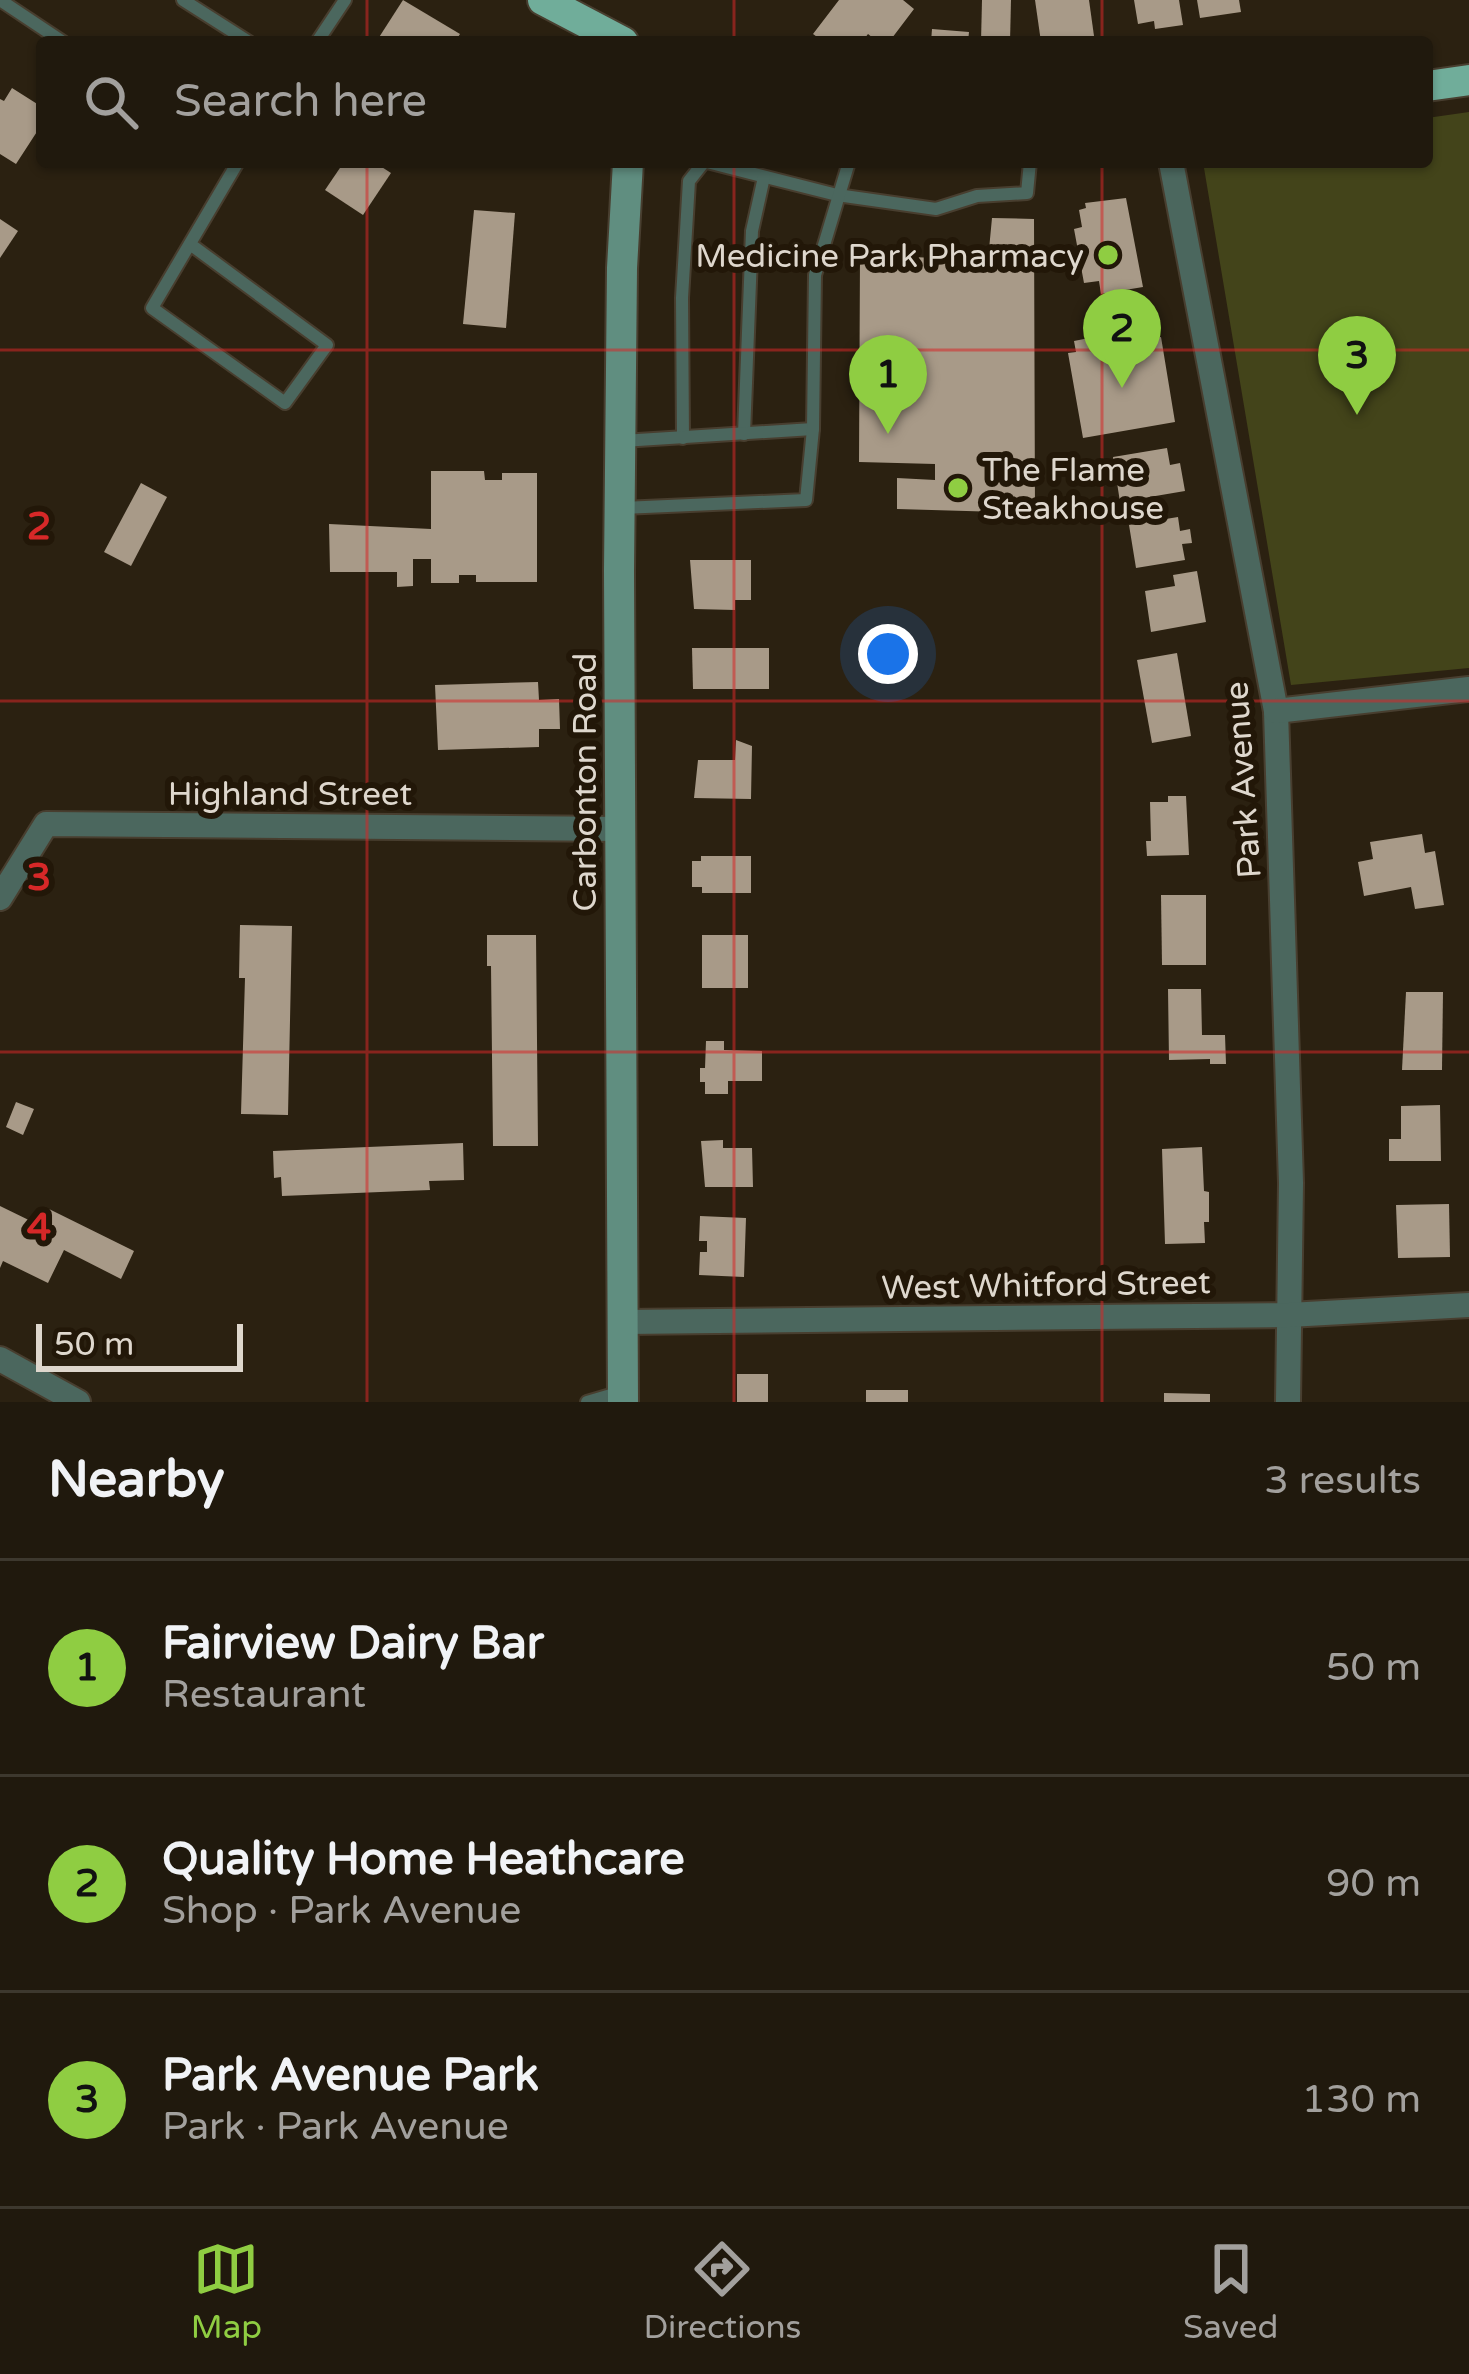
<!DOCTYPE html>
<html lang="en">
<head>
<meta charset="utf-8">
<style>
	:root { --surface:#20190d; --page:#282216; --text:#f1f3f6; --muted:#a2a09d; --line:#3d382e; --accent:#8fcd42 }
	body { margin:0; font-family:"Varela Round",sans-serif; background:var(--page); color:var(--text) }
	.scale { position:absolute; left:36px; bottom:30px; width:207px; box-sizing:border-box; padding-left:12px; border:6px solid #ded7cd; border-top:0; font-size:33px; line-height:42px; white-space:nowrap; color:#ded7cd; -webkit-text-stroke:9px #221708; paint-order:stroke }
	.you { position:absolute; left:888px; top:654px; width:42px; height:42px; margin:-30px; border:9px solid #fff; border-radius:50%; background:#1a73e8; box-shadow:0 0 0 18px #1a73e833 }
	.badge { display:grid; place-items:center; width:78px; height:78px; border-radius:50%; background:var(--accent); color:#111; font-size:39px; font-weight:700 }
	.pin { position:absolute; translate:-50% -99px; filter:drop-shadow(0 3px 6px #0008) }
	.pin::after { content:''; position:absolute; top:63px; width:42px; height:36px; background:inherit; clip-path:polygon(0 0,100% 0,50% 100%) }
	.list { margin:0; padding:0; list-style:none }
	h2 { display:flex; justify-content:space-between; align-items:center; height:156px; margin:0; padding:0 48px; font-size:51px }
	h2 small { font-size:39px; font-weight:400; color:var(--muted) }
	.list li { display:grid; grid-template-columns:78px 1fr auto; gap:36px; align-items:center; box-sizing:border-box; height:216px; padding:0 48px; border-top:3px solid var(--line) }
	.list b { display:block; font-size:45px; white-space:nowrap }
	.list p { margin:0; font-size:39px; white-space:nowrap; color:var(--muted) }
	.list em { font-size:39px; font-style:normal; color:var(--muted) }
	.icon { flex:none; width:66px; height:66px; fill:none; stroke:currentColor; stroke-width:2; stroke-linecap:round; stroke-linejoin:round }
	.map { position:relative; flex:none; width:1469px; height:1402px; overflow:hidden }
	.search { position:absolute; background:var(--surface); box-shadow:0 3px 9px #0004; left:36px; right:36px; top:36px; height:132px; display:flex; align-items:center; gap:30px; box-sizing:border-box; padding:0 42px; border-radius:12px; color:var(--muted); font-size:45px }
	.sheet { height:804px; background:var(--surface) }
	nav { display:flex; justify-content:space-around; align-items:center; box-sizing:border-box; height:168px; border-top:3px solid var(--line); background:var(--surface); font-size:33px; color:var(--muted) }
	nav a { display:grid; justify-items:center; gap:6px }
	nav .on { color:var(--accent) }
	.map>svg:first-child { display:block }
	.green { fill:#43441a }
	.building { fill:#a89a88 }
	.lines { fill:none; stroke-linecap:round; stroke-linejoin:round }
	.lane-casing { stroke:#483e2f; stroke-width:16 }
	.street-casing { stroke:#483e2f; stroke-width:28 }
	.secondary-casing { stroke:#483e2f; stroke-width:34 }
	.primary-casing { stroke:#483e2f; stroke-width:34 }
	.lane { stroke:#4b675e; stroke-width:12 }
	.street { stroke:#4b675e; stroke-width:24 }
	.secondary { stroke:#608e80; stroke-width:30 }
	.primary { stroke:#70ad9a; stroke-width:30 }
	.grid { fill:none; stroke:#d62828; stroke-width:3; stroke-opacity:0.55 }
	.poi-dot { fill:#8fcd42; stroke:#221708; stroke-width:4.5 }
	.labels { text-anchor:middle; stroke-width:12; stroke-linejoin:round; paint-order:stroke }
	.poi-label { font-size:33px; fill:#ded7cd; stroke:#221708; text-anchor:end }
	.street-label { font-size:33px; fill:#ded7cd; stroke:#221708 }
	.grid-label { font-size:39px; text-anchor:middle; font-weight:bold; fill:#d62828; stroke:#221708; stroke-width:12; stroke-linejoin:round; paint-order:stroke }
</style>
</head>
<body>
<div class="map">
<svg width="1469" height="1402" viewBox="0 0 1469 1402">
	<rect width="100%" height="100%" fill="#2b2111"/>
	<path class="green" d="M1469 112V668L1291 685 1203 162H1427V118Z"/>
	<g class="building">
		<path d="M403 0 460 34 455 42H376Z"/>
		<path d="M839 0H903L914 9 889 42H878L868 34 862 42H824L813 34Z"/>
		<path d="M982 0H1011L1010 42H981Z"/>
		<path d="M1035 0H1089L1094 36 1041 42Z"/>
		<path d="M1134 0H1179L1183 25 1155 29 1154 21 1138 24Z"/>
		<path d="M1197 0H1239L1241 12 1200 18Z"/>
		<path d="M932 29 969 32 968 42H931Z"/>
		<path d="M12 88 42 107V124L16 164 0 154V99L4 101Z"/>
		<path d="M344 162H374L391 173 363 215 325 190Z"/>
		<path d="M1126 198 1143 287 1101 294 1099 281 1084 283 1074 229 1082 227 1079 210 1086 208 1085 203Z"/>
		<path d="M474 210 515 213 506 328 463 324Z"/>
		<path d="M992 218 1034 219 1035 513 897 509V478L935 480V464L859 462 860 255 988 260Z"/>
		<path d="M0 219 18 231 0 258Z"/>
		<path d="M1161 337 1175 422 1083 438 1068 353 1076 352 1074 341 1089 338 1091 349Z"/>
		<path d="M1167 448 1170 465 1180 463 1185 491 1120 502 1113 457Z"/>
		<path d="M431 471H484L485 480H502V473H537V582H476V575H459V583H431V559H413V586L397 587V572H330L329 524 431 529Z"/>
		<path d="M141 483 167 497 131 566 104 552Z"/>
		<path d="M1178 517 1180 531 1190 529 1192 543 1182 544 1185 560 1136 568 1129 525Z"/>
		<path d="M690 560H751V600H735V610L694 609Z"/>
		<path d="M1197 571 1206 622 1151 632 1145 591 1175 586 1173 575Z"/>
		<path d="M692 648H769V689H693Z"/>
		<path d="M1177 653 1191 736 1152 743 1137 660Z"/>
		<path d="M538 682 539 700 559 699 560 729H539V747L438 750 435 685Z"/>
		<path d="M736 740 752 746 751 799 694 798 698 760H735Z"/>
		<path d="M1168 796H1186L1189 855 1147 856 1146 841H1151L1150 802H1168Z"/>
		<path d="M1422 834 1425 853 1435 851 1444 905 1415 909 1411 887 1364 896 1358 862 1373 859 1370 842Z"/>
		<path d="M701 856H751V893H702V887H692V861H701Z"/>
		<path d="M1161 895H1206V965H1162Z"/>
		<path d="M240 925 292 926 288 1115 241 1114 245 978H239Z"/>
		<path d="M487 935H536L538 1146H493L491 966H487Z"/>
		<rect x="702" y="935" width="46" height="53"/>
		<path d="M1168 989H1201L1202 1035H1225L1226 1064H1210V1059L1169 1060Z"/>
		<path d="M1406 992H1443L1442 1070H1402Z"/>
		<path d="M706 1041H724V1050L762 1051V1081H728V1094H705V1082H700V1068H705Z"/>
		<path d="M16 1102 34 1109 23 1135 6 1127Z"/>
		<path d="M1440 1105 1441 1161H1389V1139H1401V1106Z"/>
		<path d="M723 1140V1148H752L753 1187H705L701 1141Z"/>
		<path d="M463 1143 464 1180 429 1181 430 1190 282 1196 281 1177 274 1178 273 1151Z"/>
		<path d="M1202 1147 1204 1191 1209 1192V1222H1204L1205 1243 1165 1244 1162 1149Z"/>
		<path d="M1449 1204 1450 1257 1398 1258 1396 1205Z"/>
		<path d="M0 1206 41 1226 49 1209 134 1251 121 1279 64 1250 48 1283 3 1261 0 1268Z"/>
		<path d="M700 1216 746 1218 744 1277 699 1275 700 1252H707V1241H699Z"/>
		<rect x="737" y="1374" width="31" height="28"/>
		<rect x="866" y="1390" width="42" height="12"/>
		<path d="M1164 1393 1210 1394V1402H1164Z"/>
	</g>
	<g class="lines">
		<g class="lane-casing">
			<g id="lane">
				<path d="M0 0 63 42"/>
				<path d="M183 0 249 42"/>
				<path d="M317 42 345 0"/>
				<path d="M707 162 837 195 936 209 977 196 1027 193 1030 162"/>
				<path d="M190 244 327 345 285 403 152 308 238 162"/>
				<path d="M744 434 752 231 764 177"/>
				<path d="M683 438 682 298 689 181 704 162"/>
				<path d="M622 441 813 429"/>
				<path d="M622 508 806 500 813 429 815 275 849 162"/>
				<path d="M587 1402 621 1392"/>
			</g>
		</g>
		<g class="street-casing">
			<g id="street">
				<path d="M1171 162 1276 711 1291 1183 1288 1402"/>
				<path d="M1276 711 1469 689"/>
				<path d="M0 898 46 824 621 829"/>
				<path d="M624 1322 1289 1315 1469 1305"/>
				<path d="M0 1359 78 1402"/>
			</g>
		</g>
		<g class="secondary-casing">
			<path id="secondary" d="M623 1402 619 571 622 268 628 162"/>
		</g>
		<g class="primary-casing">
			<g id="primary">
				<path d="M543 0 623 42"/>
				<path d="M1427 86 1469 80"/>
			</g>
		</g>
		<use href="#lane" class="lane"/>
		<use href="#street" class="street"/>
		<use href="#secondary" class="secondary"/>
		<use href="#primary" class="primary"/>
	</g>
	<path class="grid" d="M367 0V42M734 0V42M1102 0V42M367 162V1402M734 162V1402M1102 162V1402M0 350H1469M0 701H1469M0 1052H1469"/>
	<g class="poi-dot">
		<circle cx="1108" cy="255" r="12"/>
		<circle cx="958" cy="488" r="12"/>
	</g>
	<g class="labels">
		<g class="poi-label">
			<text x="1084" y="267">Medicine Park Pharmacy</text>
			<text x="982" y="481" text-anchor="start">The Flame<tspan x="982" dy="38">Steakhouse</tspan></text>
		</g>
		<g class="street-label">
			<text transform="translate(1242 780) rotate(-94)" y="12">Park Avenue</text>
			<text transform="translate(584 782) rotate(-90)" y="12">Carbonton Road</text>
			<text x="290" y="805">Highland Street</text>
			<text transform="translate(1046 1284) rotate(-1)" y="12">West Whitford Street</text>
		</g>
	</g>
	<g class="grid-label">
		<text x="39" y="539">2</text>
		<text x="39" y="890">3</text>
		<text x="39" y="1240">4</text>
	</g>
</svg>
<div class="scale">50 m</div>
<div class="you"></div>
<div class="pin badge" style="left:888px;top:434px">1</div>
<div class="pin badge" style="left:1122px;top:388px">2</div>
<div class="pin badge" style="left:1357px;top:415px">3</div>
<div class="search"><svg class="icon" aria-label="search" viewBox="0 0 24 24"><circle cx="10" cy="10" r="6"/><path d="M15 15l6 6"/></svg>Search here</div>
</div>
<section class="sheet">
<h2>Nearby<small>3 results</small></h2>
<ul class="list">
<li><span class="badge">1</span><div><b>Fairview Dairy Bar</b><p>Restaurant</p></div><em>50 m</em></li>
<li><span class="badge">2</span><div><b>Quality Home Heathcare</b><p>Shop · Park Avenue</p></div><em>90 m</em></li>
<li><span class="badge">3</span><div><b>Park Avenue Park</b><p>Park · Park Avenue</p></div><em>130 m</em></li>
</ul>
</section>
<nav>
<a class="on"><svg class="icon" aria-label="map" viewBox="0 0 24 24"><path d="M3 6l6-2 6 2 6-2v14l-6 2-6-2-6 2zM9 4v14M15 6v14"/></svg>Map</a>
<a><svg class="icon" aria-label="directions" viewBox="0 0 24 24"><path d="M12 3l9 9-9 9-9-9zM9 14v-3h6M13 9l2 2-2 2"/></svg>Directions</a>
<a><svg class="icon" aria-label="saved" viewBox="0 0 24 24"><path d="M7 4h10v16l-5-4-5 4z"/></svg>Saved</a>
</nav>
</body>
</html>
